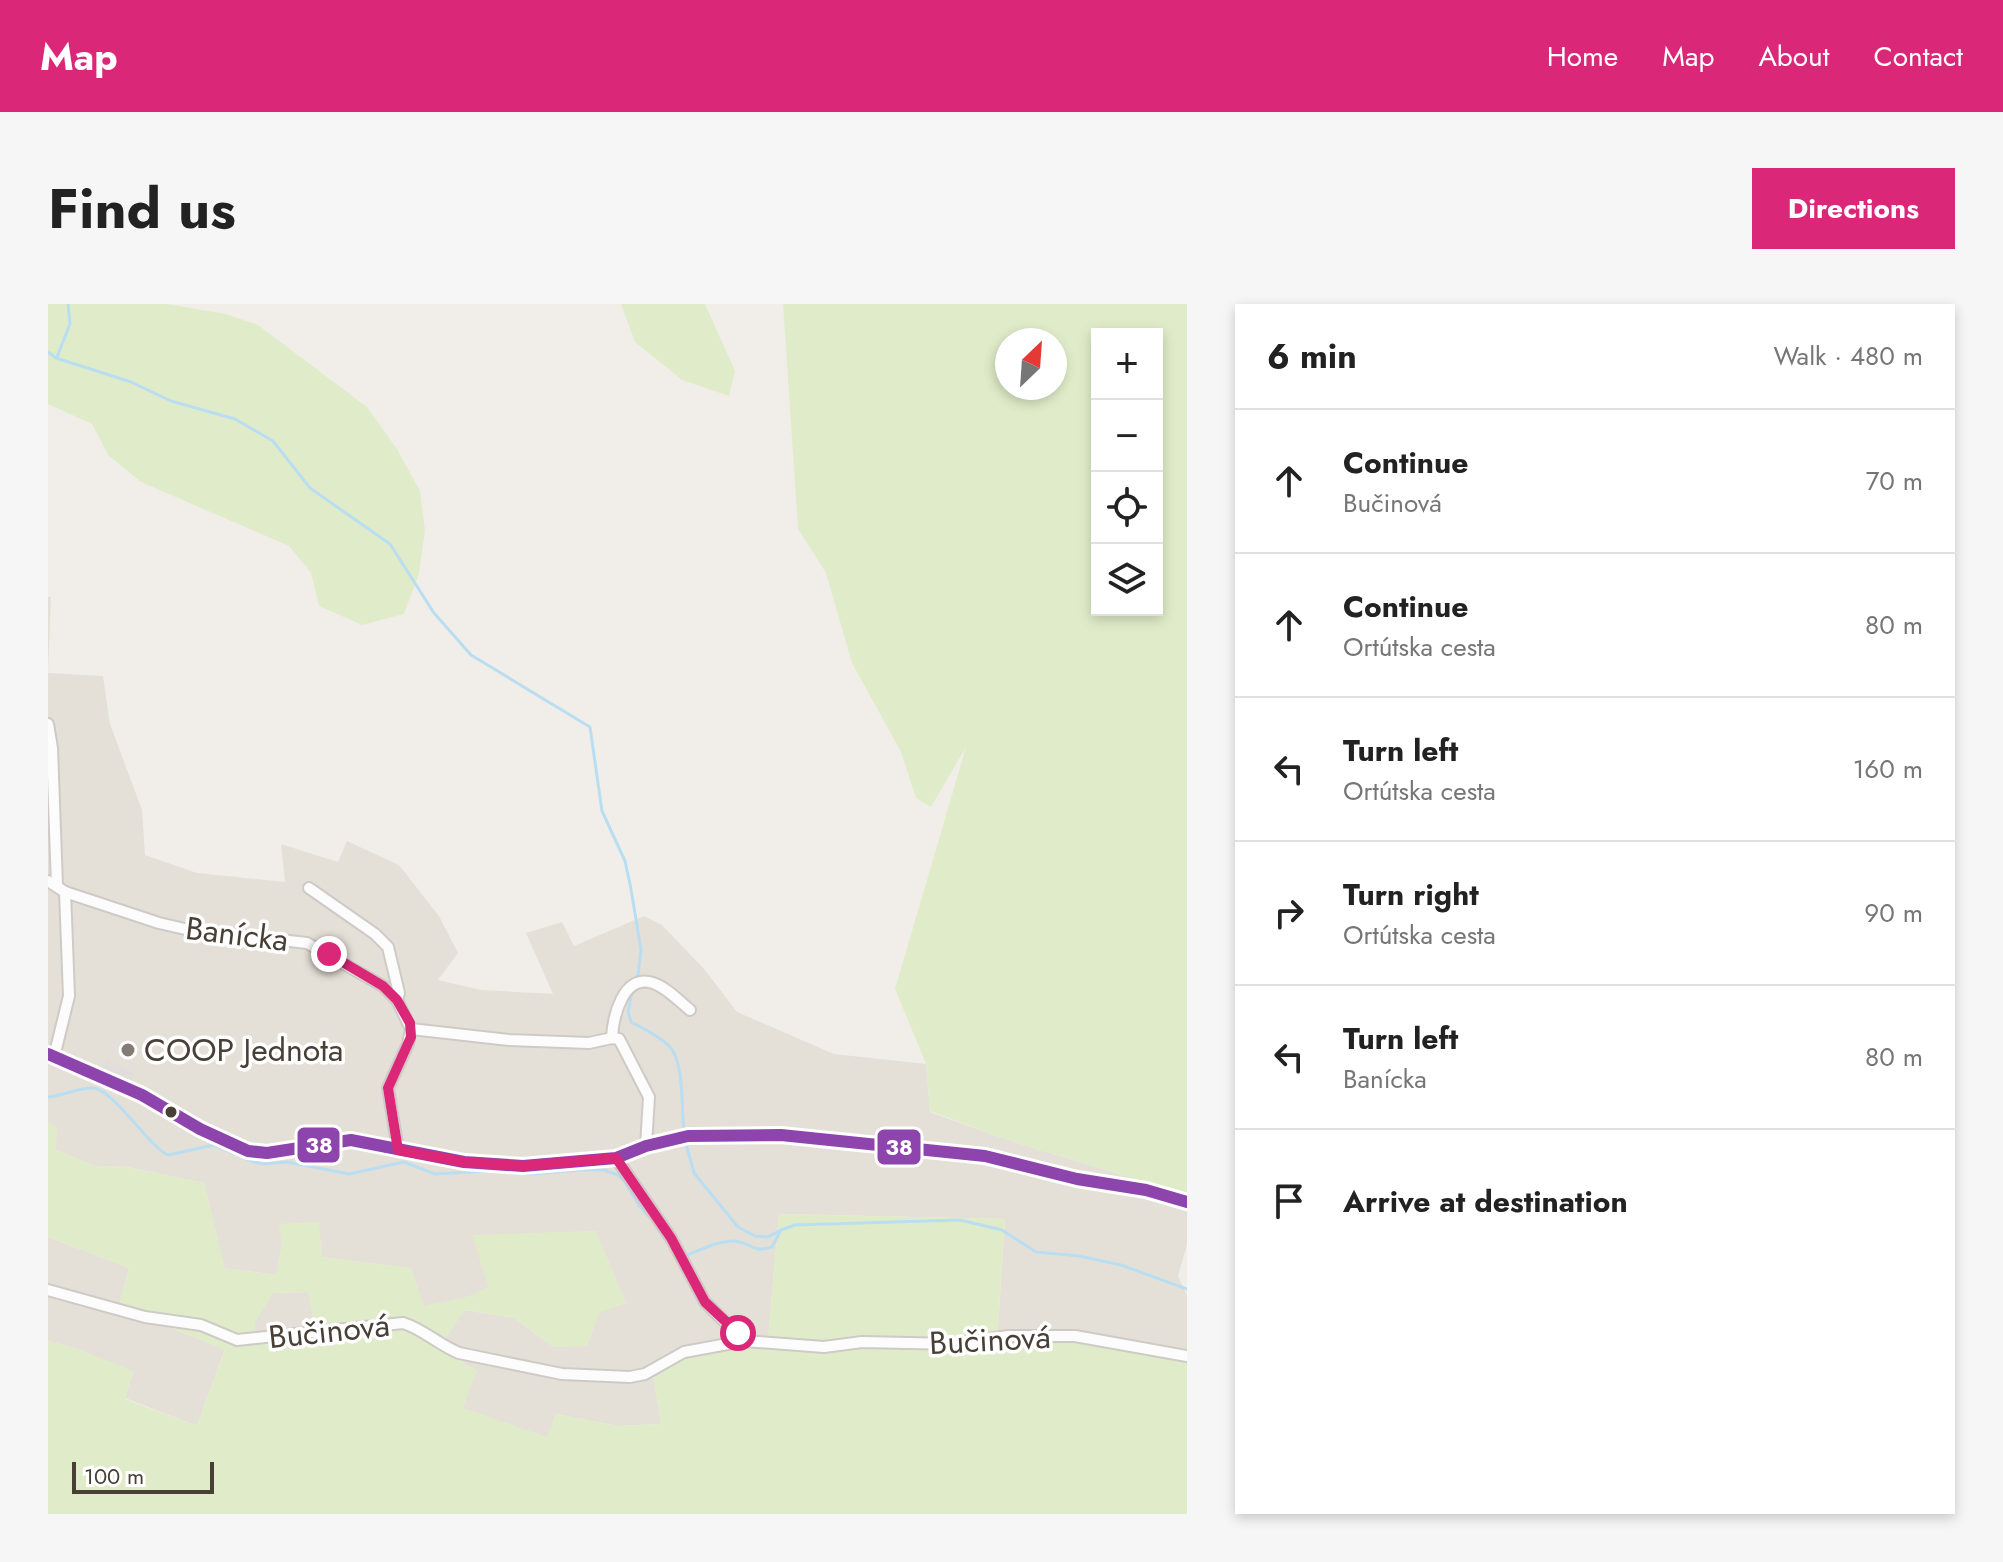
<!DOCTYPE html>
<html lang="en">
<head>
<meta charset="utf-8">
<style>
	:root { --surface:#fff; --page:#f6f6f6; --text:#222; --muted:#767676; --line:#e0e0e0; --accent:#db2777 }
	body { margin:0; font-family:Jost,sans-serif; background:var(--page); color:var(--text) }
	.controls { position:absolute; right:24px; top:24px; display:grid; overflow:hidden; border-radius:0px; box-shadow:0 4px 12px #0003 }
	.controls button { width:72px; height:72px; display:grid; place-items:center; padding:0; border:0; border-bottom:2px solid var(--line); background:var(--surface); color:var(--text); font:40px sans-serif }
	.compass { position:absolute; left:947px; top:24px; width:72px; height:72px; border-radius:50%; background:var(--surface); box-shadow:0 4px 12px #0003; rotate:25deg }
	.scale { position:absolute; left:24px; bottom:20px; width:142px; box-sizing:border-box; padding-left:8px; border:4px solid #483f36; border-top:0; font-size:22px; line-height:28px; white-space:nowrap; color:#483f36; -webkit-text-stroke:6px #fff; paint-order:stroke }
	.stop { position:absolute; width:24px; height:24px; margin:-18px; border:6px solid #db2777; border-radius:50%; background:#fff }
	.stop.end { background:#db2777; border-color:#fff; box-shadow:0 2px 8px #0008 }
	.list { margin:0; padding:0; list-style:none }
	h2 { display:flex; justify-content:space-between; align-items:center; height:104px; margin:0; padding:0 32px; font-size:34px }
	h2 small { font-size:26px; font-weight:400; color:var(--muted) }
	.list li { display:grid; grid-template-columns:52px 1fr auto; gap:24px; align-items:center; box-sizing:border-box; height:144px; padding:0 32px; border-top:2px solid var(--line) }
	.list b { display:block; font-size:30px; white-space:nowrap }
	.list p { margin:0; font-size:26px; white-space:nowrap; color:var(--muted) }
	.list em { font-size:26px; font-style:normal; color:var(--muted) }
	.icon { flex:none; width:44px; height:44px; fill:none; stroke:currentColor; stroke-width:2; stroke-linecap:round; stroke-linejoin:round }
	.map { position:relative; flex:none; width:1139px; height:1210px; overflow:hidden; border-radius:0px }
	header { display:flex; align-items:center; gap:48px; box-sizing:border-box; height:112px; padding:0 40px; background:var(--accent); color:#fff }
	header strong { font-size:38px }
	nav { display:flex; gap:44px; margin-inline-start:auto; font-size:28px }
	.intro { display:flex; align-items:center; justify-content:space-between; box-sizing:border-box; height:192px; padding:0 48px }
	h1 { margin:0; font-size:56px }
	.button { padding:20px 36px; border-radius:0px; background:var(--accent); color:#fff; font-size:28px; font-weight:700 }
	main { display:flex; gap:48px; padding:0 48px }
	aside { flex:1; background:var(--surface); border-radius:0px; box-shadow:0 4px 12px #0003 }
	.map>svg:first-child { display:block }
	.residential { fill:#e5e0d7 }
	.green { fill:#e0ecc9; fill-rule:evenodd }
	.parking { fill:#e0ddda }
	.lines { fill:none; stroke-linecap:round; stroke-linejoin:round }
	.stream { stroke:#b9def1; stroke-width:3 }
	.minor-casing { stroke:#cecac6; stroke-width:14 }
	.minor { stroke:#fdfcfc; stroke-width:10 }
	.bus-1-casing { stroke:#fff; stroke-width:18 }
	.bus-1 { stroke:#8e44ad; stroke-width:12 }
	.route { stroke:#db2777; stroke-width:10 }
	.poi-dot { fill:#837c75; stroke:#fff; stroke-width:3 }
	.bus-dot { fill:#483f36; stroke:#fff; stroke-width:3 }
	.labels { text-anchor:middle; stroke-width:7; stroke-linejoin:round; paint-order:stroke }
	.street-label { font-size:32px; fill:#483f36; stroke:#fff }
	.poi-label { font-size:32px; fill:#483f36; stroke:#fff; text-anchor:start }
	.line-badge { stroke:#fff; stroke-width:3 }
	.badge-label { font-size:22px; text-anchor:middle; font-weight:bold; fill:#fff }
</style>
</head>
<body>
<header>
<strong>Map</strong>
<nav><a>Home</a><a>Map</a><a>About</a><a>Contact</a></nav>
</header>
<div class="intro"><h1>Find us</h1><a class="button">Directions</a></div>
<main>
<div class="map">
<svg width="1139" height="1210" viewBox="0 0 1139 1210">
	<rect width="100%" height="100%" fill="#f1eeea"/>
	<g class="residential">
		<path d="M0 293H3L0 369 55 372 62 420 94 506 97 551 149 569 237 578 233 540 290 558 299 537 351 561 391 612 410 649 390 676 433 686 505 690 478 629 514 618 526 642 596 612 614 621 657 666 689 708 786 750 878 760 882 808 957 835 1139 891V941L1130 972 1139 991V1048L949 1038 957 915 731 910 720 1036 605 1070 613 1120 569 1122 508 1110 499 1134 414 1104 428 1066 415 1059 393 1040 416 1006 466 1014 506 1043 425 931 441 983 420 993 375 1003 363 964 274 953 270 918 234 941 228 971 176 964 156 879 79 863 47 862 7 846 8 823 0 818Z"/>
		<path d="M0 933 81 964 71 1003 177 1045 149 1122 77 1094 85 1068 26 1044 0 1037Z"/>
		<path d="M261 988 267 1025 206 1031 207 1018 224 989Z"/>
	</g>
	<g class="green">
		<path d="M0 0H119L178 10 210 21 319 103 349 145 372 187 377 226 371 270 356 310 314 321 271 302 263 269 241 242 93 178 60 151 44 120 0 100Z"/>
		<path d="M573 0H657L687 67 681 92 634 76 587 38Z"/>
		<path d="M735 0H1139V891L957 835 882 807 878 760 847 685 918 443 883 503 868 494 853 448 804 359 778 269 750 225ZM1049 30H1109V306H1049ZM959 36H1007V84H959Z"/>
		<path d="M0 818 9 823 8 846 47 862 79 863 156 879 177 964 228 971 234 941 231 920 271 918 274 953 363 964 376 1002 420 993 441 983 424 931 548 927 578 999 552 1008 539 1042 506 1043 466 1014 417 1006 393 1040 415 1059 429 1066 415 1104 499 1133 508 1110 569 1122 613 1120 605 1069 615 1057 720 1036 731 910 957 915 949 1038 998 1031 1139 1048V1210H0V1037L26 1044 85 1067 77 1095 149 1122 177 1046 71 1003 81 964 0 933ZM260 988 267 1024 206 1030 207 1018 225 989Z"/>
	</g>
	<path class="parking" d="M59 756 87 769 82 779 54 766Z"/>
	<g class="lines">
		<g class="stream">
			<path d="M0 48 8 54 83 78 123 97 187 115 225 137 262 184 342 240 386 309 423 351 542 423 554 507 577 557 583 585 593 646 590 671"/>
			<path d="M9 53 22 20 20 0"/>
			<path d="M584 689 580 707 583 718C596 725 610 731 621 742 637 758 633 806 636 828"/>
			<path d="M0 793C15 792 29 784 44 784 64 783 101 843 120 851L166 841 206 858 216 860 239 858 301 870 356 858 387 870 439 867 483 870 532 866H556L570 871 576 877 592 903 607 919 624 946"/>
			<path d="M637 836 646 869 690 923 707 932 720 933 731 927"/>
			<path d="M636 952C652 947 670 936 687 937 705 939 702 949 724 943L733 926 747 921 912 916 954 926 988 948 1031 952 1073 961 1139 985"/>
		</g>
		<g class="minor-casing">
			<g id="minor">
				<path d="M0 420 4 444 9 581"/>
				<path d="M0 577 17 588 111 619 137 625 259 639 335 682 349 696 363 725"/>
				<path d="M261 584 327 630 340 643 351 689 349 696"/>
				<path d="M363 725 461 736 541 739 564 734 571 735 601 793 598 842"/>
				<path d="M564 734C565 713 575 669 605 679 618 683 632 698 642 706"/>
				<path d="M0 750 94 791 152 825 200 847 219 849 303 836 416 858 475 862 568 854 598 842 640 832 733 831 937 852 1029 875 1098 886 1139 898"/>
				<path d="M6 753 21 692 17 588"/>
				<path d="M350 846 340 784 360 740 363 725"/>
				<path d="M568 854 623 934 657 998 696 1037"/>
				<path d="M0 986 97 1013 153 1021 189 1036 355 1019C375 1025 391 1041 411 1049L514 1070 582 1073 597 1070 636 1048 696 1037 776 1043 814 1038 906 1040 960 1032H1027L1139 1052"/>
			</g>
		</g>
		<use href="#minor" class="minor"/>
		<g class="bus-1-casing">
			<path id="bus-1" d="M0 750 94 791 152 825 200 847 219 849 303 836 416 858 475 862 568 854 598 842 640 832 733 831 937 852 1029 875 1098 886 1139 898"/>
		</g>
		<use href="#bus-1" class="bus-1"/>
	</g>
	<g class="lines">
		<path class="route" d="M281 650 335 682 349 696 362 719 363 733 340 784 350 846 416 858 475 862 568 854 623 934 657 998 690 1029"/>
	</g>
	<circle class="poi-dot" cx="80" cy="746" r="8"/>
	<circle class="bus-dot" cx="123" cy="808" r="7"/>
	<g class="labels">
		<g class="street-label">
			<text transform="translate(189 630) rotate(7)" y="11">Banícka</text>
			<text transform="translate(281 1027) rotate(-6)" y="11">Bučinová</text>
			<text transform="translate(942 1036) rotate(-3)" y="11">Bučinová</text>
		</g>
		<g class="poi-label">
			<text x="96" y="757">COOP Jednota</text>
		</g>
	</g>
	<g class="line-badge">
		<rect x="248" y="822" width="45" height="38" rx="8" fill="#8e44ad"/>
		<rect x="828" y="824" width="46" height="38" rx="8" fill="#8e44ad"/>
	</g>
	<g class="badge-label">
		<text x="271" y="849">38</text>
		<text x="851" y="851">38</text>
	</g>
</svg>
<div class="controls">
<button>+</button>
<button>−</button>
<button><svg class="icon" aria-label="locate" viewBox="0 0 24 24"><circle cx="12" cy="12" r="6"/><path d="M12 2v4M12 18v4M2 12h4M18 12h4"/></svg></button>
<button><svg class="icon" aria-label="layers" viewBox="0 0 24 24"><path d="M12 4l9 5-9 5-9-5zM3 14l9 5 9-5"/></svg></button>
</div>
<svg class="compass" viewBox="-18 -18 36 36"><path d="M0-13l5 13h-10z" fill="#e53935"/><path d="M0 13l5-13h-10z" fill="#767676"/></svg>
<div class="scale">100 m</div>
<div class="stop" style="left:690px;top:1029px"></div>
<div class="stop end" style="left:281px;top:650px"></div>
</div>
<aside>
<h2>6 min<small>Walk · 480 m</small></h2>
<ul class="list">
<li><svg class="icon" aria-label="ahead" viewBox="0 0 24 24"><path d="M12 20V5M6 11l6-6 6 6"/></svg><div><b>Continue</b><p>Bučinová</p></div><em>70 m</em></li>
<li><svg class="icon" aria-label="ahead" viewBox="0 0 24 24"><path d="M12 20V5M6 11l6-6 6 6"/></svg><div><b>Continue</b><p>Ortútska cesta</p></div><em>80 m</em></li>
<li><svg class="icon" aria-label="left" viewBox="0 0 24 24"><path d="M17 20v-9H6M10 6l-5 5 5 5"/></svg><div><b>Turn left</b><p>Ortútska cesta</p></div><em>160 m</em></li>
<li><svg class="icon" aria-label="right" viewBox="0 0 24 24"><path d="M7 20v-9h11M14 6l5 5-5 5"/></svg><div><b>Turn right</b><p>Ortútska cesta</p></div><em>90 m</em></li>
<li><svg class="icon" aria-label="left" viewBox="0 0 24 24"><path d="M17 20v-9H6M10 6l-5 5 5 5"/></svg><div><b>Turn left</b><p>Banícka</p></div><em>80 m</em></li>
<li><svg class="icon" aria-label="arrive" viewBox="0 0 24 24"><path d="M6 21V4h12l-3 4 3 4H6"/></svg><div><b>Arrive at destination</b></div></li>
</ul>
</aside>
</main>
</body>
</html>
